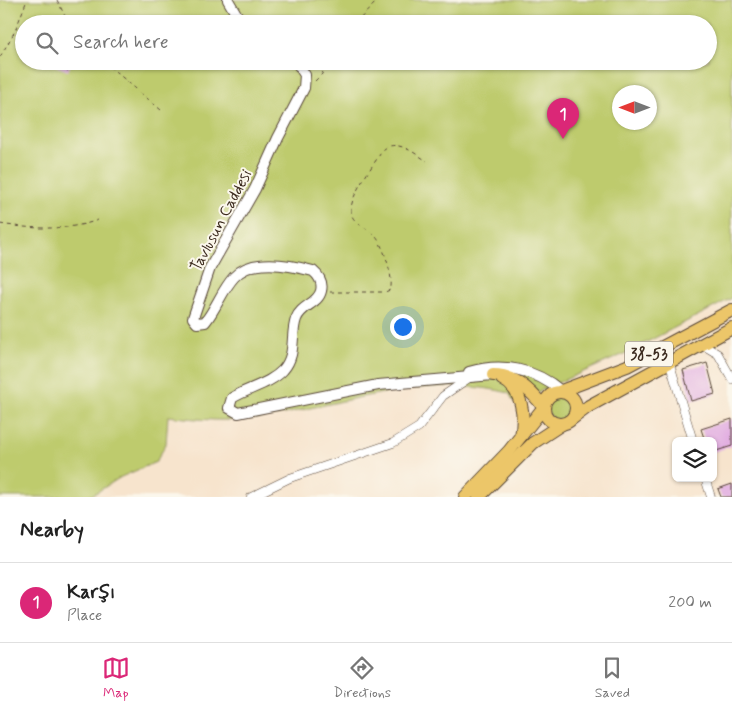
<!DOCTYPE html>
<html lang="en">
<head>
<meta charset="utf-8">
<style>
	:root { --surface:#fff; --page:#f2f2f2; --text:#222; --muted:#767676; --line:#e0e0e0; --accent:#db2777 }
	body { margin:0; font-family:Mynerve,sans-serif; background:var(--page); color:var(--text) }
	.controls { position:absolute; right:15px; bottom:15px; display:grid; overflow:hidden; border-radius:8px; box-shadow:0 1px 4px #0004 }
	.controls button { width:45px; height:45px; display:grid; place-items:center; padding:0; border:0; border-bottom:1px solid var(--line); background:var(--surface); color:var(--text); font:25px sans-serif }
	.compass { position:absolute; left:612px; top:85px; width:45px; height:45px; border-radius:50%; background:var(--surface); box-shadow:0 1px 4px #0004; rotate:270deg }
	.you { position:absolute; left:402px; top:326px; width:18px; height:18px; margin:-12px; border:4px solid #fff; border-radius:50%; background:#1a73e8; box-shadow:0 0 0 8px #1a73e833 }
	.badge { display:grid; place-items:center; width:32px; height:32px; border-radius:50%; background:var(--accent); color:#fff; font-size:16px; font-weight:700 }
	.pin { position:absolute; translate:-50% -41px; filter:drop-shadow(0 1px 2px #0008) }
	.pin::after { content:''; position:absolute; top:26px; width:18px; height:15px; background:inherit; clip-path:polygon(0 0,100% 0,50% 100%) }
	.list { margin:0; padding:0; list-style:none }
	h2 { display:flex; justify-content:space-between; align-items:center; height:65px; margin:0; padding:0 20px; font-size:21px }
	h2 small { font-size:16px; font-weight:400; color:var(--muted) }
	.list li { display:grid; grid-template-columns:32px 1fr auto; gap:15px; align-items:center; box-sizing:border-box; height:80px; padding:0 20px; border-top:1px solid var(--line) }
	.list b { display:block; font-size:19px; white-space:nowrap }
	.list p { margin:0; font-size:16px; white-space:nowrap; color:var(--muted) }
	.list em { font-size:16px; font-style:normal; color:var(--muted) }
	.icon { flex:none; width:28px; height:28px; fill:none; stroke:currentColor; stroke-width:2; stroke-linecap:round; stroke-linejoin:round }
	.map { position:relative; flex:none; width:732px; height:497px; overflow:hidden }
	.search { position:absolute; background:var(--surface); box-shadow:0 1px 4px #0004; left:15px; right:15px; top:15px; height:55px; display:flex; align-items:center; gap:12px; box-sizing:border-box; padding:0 18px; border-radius:28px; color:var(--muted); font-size:19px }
	.sheet { height:145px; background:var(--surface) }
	nav { display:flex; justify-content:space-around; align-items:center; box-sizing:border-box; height:70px; border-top:1px solid var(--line); background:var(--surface); font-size:14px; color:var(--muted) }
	nav a { display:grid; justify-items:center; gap:2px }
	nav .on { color:var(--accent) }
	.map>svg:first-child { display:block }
	.green { fill:#becb6d; stroke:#7c7a46; fill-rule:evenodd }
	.building { fill:#e2afe1 }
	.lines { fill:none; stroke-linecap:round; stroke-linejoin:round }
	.minor-casing { stroke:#574638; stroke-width:9 }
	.tertiary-casing { stroke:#574638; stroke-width:12 }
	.primary-casing { stroke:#574638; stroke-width:14 }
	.path { stroke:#574638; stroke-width:1; stroke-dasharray:4 4; stroke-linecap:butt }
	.minor { stroke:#fff; stroke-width:8 }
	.tertiary { stroke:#fff; stroke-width:10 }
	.primary { stroke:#ecc669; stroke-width:12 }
	.labels { text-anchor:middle; stroke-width:4; stroke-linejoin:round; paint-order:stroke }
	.shield { fill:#fbf7ec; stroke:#75685c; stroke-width:1 }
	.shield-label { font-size:15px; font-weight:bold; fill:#3b2a1e }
	.street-label { font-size:16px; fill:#3b2a1e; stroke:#fbf7ec }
</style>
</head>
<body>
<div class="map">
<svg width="732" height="497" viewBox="0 0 732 497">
	<rect width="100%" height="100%" fill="#fbf7ec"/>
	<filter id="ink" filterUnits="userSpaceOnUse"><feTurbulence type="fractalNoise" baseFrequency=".02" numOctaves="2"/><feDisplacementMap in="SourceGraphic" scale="10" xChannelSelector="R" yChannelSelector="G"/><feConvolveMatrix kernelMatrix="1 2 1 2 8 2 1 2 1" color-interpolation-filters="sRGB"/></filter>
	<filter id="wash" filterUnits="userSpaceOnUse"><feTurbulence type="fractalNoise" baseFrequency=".0096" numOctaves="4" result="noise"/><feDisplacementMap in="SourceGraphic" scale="20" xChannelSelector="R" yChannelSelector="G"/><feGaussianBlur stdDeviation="1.12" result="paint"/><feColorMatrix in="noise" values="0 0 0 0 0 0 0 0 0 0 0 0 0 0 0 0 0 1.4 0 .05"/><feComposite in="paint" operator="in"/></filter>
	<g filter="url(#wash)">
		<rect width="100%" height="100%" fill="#f7e4cd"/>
		<g class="green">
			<path d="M0 0H732V298L622 355 514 402 509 393C449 378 388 391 329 404 307 408 285 415 262 418 231 422 199 420 168 416L166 444 156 462 121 477 89 497H0ZM24 24H708V61H24ZM620 92H650V122H620Z"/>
			<circle cx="560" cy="407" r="13"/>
		</g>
		<g id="blocks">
			<g class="building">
				<path d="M44 61H72L68 71Z"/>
				<path d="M707 363 715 394 691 401 683 370Z"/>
				<path d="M732 419V446L713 452V441H705L701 429Z"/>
				<path d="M732 484V497H721L718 489Z"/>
			</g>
		</g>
	</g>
	<g filter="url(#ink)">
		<use href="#blocks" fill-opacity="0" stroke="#574638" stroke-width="1"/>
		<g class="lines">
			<g class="minor-casing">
				<g id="minor">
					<path d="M701 344 718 354 732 379"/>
					<path d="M669 361 693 441"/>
					<path d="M705 478 711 497"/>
					<path d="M251 497 290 478 393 443 419 427 443 396 469 378"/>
				</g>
			</g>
			<g class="tertiary-casing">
				<g id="tertiary">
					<path d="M228 0 242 24"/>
					<path d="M296 61 305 75 304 88 278 138 255 189 210 268 193 318 197 323 205 322C216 309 222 290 234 277 252 257 291 265 313 271 319 276 323 283 321 291 318 304 301 305 296 319 290 336 297 354 283 370 270 384 248 388 232 398L229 408 238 413 378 385 493 375"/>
					<path d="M469 372C502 362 535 369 561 391"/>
				</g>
			</g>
			<g class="primary-casing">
				<g id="primary">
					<path d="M502 379C523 389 525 417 521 436"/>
					<path d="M561 391 627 366 732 310"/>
					<circle cx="560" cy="408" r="16"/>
					<path d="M573 418 589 406 732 328"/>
					<path d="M465 497 509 451 544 407C530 390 515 375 493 375"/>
					<path d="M479 497 533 443 562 424"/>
				</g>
			</g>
			<g class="path">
				<path d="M57 0 69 24"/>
				<path d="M355 24 378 0"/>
				<path d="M0 57 15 31 27 0"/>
				<path d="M103 61 161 110"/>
				<path d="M315 81 322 74 327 61"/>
				<path d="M0 224C32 229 68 231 98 220"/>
				<path d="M330 292H385L390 290C395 281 383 243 375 236 367 226 350 224 351 209 352 192 373 166 382 151 395 137 414 153 427 161"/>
			</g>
			<use href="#minor" class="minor"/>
			<use href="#tertiary" class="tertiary"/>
			<use href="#primary" class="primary"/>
		</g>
	</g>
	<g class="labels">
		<rect class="shield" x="625" y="341.5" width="48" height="25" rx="4"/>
		<g class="shield-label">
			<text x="649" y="359">38-53</text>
		</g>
		<g class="street-label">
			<text transform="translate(220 220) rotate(-62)" y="6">Tavlusun Caddesi</text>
		</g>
	</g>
</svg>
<div class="controls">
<button><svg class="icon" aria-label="layers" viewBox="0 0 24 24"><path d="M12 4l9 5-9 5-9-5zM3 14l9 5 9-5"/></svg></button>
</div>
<svg class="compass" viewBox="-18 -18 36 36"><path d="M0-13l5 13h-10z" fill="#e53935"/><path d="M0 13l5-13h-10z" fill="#767676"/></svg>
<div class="you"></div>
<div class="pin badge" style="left:563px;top:139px">1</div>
<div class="search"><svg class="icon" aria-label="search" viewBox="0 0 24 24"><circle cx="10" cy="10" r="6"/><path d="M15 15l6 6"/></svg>Search here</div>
</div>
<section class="sheet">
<h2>Nearby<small></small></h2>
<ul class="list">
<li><span class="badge">1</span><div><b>Karşı</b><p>Place</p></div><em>200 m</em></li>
</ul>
</section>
<nav>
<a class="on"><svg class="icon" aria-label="map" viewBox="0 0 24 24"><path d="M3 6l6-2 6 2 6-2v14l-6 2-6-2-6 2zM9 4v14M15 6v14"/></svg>Map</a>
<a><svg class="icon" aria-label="directions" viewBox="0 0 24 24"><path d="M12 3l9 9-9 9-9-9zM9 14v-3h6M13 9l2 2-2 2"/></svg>Directions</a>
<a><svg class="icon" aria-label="saved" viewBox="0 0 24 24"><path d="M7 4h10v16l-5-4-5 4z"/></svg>Saved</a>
</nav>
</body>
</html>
